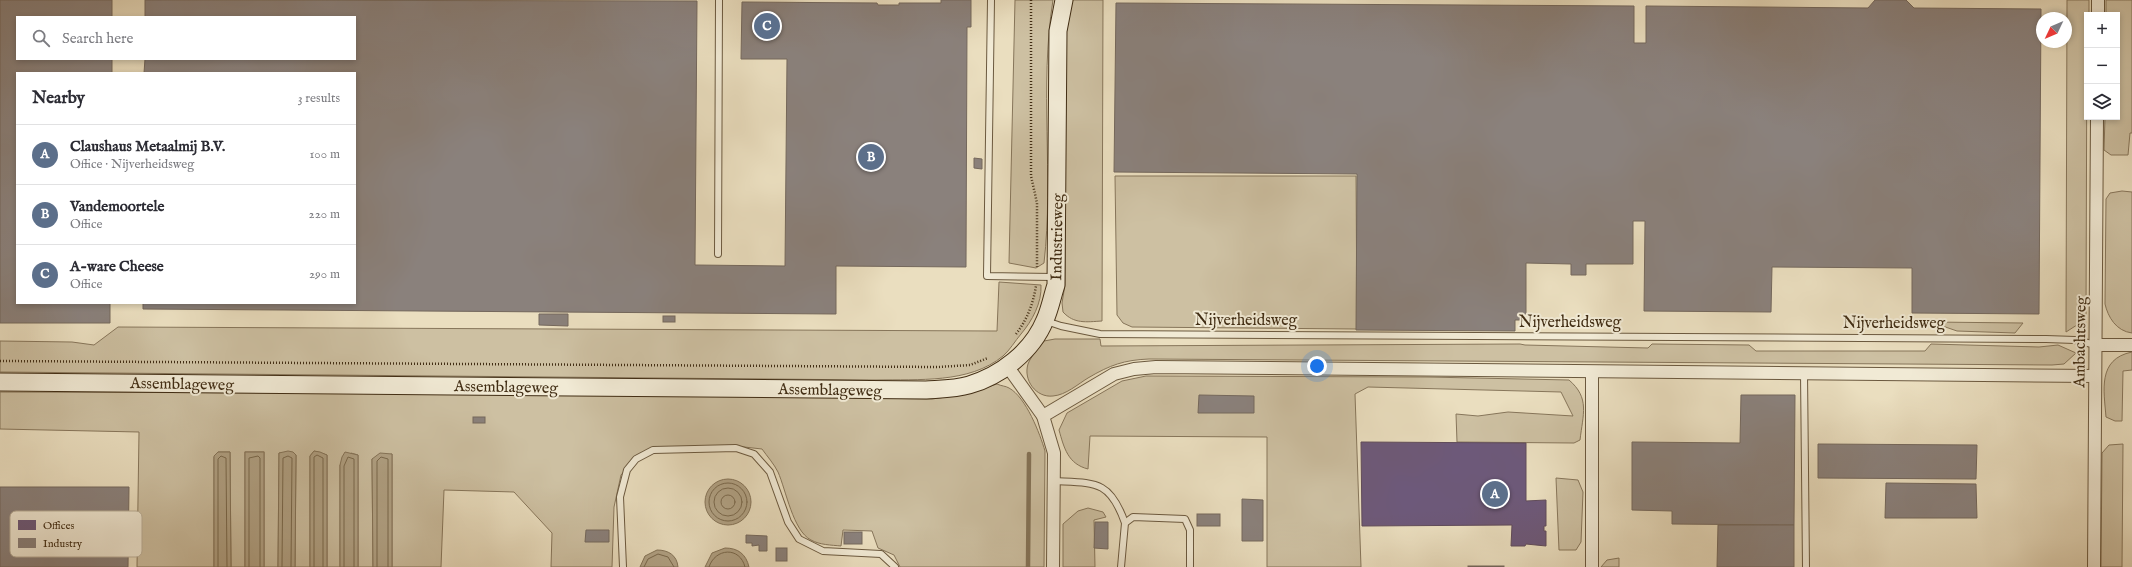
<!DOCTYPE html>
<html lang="en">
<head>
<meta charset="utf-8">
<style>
	:root { --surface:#fff; --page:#f2f2f3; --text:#2b2b33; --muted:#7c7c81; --line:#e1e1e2; --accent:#db2777 }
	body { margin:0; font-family:"IM FELL English",serif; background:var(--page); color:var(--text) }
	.controls { position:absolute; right:12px; top:12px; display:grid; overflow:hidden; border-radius:0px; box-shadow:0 2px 6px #0003 }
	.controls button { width:36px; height:36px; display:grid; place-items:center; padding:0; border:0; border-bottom:1px solid var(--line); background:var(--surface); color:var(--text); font:20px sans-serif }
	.compass { position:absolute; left:2036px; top:12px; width:36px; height:36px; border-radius:50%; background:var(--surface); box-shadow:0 2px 6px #0003; rotate:226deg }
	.you { position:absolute; left:1317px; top:366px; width:14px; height:14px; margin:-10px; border:3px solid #fff; border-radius:50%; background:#1a73e8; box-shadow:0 0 0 6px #1a73e833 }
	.badge { display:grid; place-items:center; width:26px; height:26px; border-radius:50%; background:var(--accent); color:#fff; font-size:13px; font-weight:700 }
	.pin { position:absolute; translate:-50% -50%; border:2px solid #fff; box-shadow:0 1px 4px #0006 }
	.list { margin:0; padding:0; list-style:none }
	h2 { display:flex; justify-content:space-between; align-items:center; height:52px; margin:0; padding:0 16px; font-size:17px }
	h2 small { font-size:13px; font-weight:400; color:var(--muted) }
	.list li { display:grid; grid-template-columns:26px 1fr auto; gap:12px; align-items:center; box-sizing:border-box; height:60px; padding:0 16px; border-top:1px solid var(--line) }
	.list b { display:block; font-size:15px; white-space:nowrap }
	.list p { margin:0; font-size:13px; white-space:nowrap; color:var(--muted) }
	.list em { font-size:13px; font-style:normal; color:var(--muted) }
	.icon { flex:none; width:22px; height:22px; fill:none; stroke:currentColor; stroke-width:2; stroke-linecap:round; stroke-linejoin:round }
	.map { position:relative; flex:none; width:2132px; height:567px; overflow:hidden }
	.search { position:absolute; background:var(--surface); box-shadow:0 2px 6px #0003; left:16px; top:16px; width:340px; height:44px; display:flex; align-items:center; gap:10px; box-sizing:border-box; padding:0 14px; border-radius:0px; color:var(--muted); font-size:15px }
	.panel { position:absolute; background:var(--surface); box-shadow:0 2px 6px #0003; left:16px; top:72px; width:340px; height:232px; border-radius:0px }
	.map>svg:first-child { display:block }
	.green { fill:#cdc0a2; stroke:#87765b }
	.water { fill:#b1a285; stroke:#847358 }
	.offices { fill:#6d597a; stroke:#604c5b }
	.industry { fill:#8a817c; stroke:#74685d }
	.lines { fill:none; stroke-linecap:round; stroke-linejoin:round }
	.shore { stroke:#79684c; stroke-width:1 }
	.stream { stroke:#847358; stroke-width:4.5 }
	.lane-casing { stroke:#6b593f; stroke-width:8 }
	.street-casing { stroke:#6b593f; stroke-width:14 }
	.secondary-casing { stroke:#412d14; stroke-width:19 }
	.path { stroke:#412d14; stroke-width:2.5; stroke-dasharray:1 2; stroke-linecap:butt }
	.lane { stroke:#f1ead5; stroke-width:6 }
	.street { stroke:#f1ead5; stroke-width:12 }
	.secondary { stroke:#f1ead5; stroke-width:17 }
	.labels { text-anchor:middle; stroke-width:4; stroke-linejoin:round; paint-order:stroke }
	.street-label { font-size:16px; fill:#412d14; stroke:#f1ead5 }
	.key { fill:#f1ead5; stroke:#bcb19b; stroke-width:1 }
	.key-label { font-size:11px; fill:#412d14 }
</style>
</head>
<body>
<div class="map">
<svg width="2132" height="567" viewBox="0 0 2132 567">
	<rect width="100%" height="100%" fill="#eadebf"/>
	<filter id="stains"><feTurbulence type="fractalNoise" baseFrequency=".005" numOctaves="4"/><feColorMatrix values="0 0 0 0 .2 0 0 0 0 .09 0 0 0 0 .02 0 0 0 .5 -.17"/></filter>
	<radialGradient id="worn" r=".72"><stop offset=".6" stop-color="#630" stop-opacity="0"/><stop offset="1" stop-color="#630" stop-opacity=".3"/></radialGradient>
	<g class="green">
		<path d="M1015 0H1053C1039 87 1054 176 1044 263L1036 268 1009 263Z"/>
		<path d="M1072 0H1103L1102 321C1086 322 1074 324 1063 312L1062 303 1065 285V44L1069 9Z"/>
		<path d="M2067 0H2089V15H2087L2086 316 2080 323 2066 332Z"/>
		<path d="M2106 0H2132V133H2130L2128 155H2111L2104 150 2105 117H2117V15H2106Z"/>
		<path d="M1115 176H1356L1357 329 1132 327 1123 323 1117 315Z"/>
		<path d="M2122 191 2132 192V333C2116 331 2108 317 2105 304L2106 199 2110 193Z"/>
		<path d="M999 282 1041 285C1042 303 1032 321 1021 334 1015 341 1010 350 1003 356 969 384 918 379 876 380L0 372V341L72 342 94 345 118 327 997 331Z"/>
		<path d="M1931 322 2023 323 2015 333 1957 331Z"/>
		<path d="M1055 339H1100L1101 346 1520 344 1525 345 1648 348 1652 344 1749 345 1756 351H1925L1931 344 2039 347 2058 345 2076 353 2064 364 2052 365 1149 359C1124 360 1110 365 1088 378 1078 384 1066 395 1053 396 1036 398 1023 380 1028 364 1031 356 1039 348 1044 341Z"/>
		<path d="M2132 352V370L2123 371 2122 421H2115L2106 417C2104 391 2097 359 2132 352Z"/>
		<path d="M1146 376 1427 377 1569 380C1590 398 1583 414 1580 440L1574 443 1457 442 1456 414 1478 416 1508 412 1573 416 1561 392 1368 387 1355 394 1361 567H1267V437L1090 436 1088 469C1068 464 1064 448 1059 430L1067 413 1122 381Z"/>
		<path d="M997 384C1001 386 1006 386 1009 388 1026 397 1040 434 1045 451L1044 567H900L894 555 878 548 872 531 843 530 841 546C831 545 820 545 811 540 793 531 786 490 778 472 774 464 767 456 762 449L735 446 651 449 637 457 621 475 614 507 612 567H551L552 533 514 492 444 490 441 567H392V454L372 459 373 567H358V455L351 453 340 465V567H327V455L314 451 310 456V567H295L296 455 279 453 278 567H264V452H245V567H231L230 452H218L214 457V567H137L139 432 0 429V392L618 394 932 399 966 394Z"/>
		<path d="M2123 444 2122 567H2101L2102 453 2109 445Z"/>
		<path d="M1556 478 1578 480 1583 492 1581 542 1576 550H1559Z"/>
		<path d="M1088 508 1103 512 1106 517 1094 520 1095 567H1063V524L1078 511Z"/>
		<path d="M1619 558V567H1601L1607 560Z"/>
	</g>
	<g class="water">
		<path d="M288 451 293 452 296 455 295 567H278L279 453Z"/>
		<path d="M314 451 320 452 327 455V567H310V456Z"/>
		<path d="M218 452H230L231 567H214V456Z"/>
		<rect x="245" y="452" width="19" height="115"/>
		<path d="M345 452 358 455V567H340V465L342 457Z"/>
		<path d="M380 453 392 454V567H373L372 459Z"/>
		<circle cx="728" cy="502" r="23"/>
		<path d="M725 548C738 548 746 554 749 567H705L712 553Z"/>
		<path d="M657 550C668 550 677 555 678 567H640L645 556Z"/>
	</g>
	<path class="offices" d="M1361 442 1526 443V501L1546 500V526H1544V531H1546V546L1526 544 1525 546H1511L1512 525 1362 526Z"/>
	<g class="industry">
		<path d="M0 0H112V17H17V59H112V73H17V303H110V323H0Z"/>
		<path d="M145 0 697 1 695 265 785 266 787 59H741L742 2 877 3 878 5H899V3H941V0H971V27H967L966 267 836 266V314L143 309V303H355V73H144L145 59H355V17H145Z"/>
		<path d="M1875 0H1906L1914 8 2041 9 2039 314 1912 313V268L1772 267 1771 312 1644 311 1645 221H1633V264H1586V275H1571V264L1526 263V320H1515V331L1356 330 1357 174 1114 172 1116 3 1634 6V43H1646V6L1868 8Z"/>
		<path d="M974 158 982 159V169L974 168Z"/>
		<path d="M539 314H568V326L539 325Z"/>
		<rect x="663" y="316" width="12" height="6"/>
		<path d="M1199 395 1254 396V413H1198Z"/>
		<path d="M1741 395H1795L1794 525 1672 524V511L1632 510V442L1740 443Z"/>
		<rect x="473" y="417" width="12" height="6"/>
		<path d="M1818 444 1977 445 1976 479 1818 478Z"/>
		<path d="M1886 483 1976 484 1977 518H1885Z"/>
		<path d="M0 487H129L128 567H0Z"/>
		<path d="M1242 499 1263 500V541H1242Z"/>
		<rect x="1197" y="514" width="23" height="12"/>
		<path d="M1095 522H1108V549L1094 548Z"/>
		<path d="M1718 525H1794V567H1717Z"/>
		<path d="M586 530H609V542H585Z"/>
		<rect x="844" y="532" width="18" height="12"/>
		<path d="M746 535 767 536V551H759V545L752 546V543H746Z"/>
		<rect x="776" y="548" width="11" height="13"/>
		<rect x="1468" y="566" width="36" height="1"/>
	</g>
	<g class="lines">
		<g class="shore">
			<circle cx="728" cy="502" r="19"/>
			<circle cx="728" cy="502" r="14"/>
			<circle cx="728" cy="502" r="7"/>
			<path d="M218 567V459L221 456 226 458 227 567"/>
			<path d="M249 567V458L258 456 260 458V567"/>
			<path d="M282 567 283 458 288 456 292 458 291 567"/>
			<path d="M314 567V457L317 455 323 458V567"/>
			<path d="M344 567V466L348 457 354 459V567"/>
			<path d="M377 567V461L381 457 388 459V567"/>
			<path d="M644 567 648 559 658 554 668 557 674 567"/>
			<path d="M709 567C715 548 740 546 745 567"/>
		</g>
		<path class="stream" d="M1028 567 1029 454"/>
		<g class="lane-casing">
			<g id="lane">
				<path d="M991 0 987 276 1054 277"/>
				<path d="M718 254 719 0"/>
				<path d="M1046 321 1061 326 1100 334 2046 339 2075 340 2096 345"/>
				<path d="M1804 373 1806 567"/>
				<path d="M1055 481C1095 483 1110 480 1125 523"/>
				<path d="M623 567 620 497 627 470 636 459 653 450 736 448 754 454 770 472 788 522 799 539 823 551 881 554 895 567"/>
				<path d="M1121 567 1125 523 1133 517 1185 519 1190 530V567"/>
			</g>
		</g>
		<g class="street-casing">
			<g id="street">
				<path d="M2098 15V0"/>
				<path d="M2096 345H2132"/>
				<path d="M1008 367 1043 416 1054 453 1053 567"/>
				<path d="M1043 416 1114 374 1134 369 1156 367 2095 376"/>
				<path d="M1592 567V372"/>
				<path d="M2094 567 2097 117"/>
			</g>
		</g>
		<g class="secondary-casing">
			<path id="secondary" d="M0 382 926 390C940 389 956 389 969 385 1000 376 1032 352 1045 320 1050 309 1052 297 1056 285L1058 31 1064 0"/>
		</g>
		<g class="path">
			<path d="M1031 0V176L1037 203V267"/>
			<path d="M1016 334C1027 320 1033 304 1036 286"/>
			<path d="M0 361 938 367 970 365 988 358"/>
		</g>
		<use href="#lane" class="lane"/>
		<use href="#street" class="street"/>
		<use href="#secondary" class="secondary"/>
	</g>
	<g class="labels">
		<g class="street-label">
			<text transform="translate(1056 237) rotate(-89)" y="6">Industrieweg</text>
			<text x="1246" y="325">Nijverheidsweg</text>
			<text x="1570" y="327">Nijverheidsweg</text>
			<text x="1894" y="328">Nijverheidsweg</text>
			<text transform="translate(2079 342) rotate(-89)" y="6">Ambachtsweg</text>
			<text transform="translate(182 383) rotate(1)" y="6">Assemblageweg</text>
			<text transform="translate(506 386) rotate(1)" y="6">Assemblageweg</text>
			<text transform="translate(830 389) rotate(1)" y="6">Assemblageweg</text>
		</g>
	</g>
	<rect x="10" y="511" width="132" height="46" rx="6" class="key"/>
	<rect x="18" y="520" width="18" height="10" fill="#6d597a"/>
	<rect x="18" y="538" width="18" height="10" fill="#8a817c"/>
	<g class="key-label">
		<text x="43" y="529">Offices</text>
		<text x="43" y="547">Industry</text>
	</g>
	<rect width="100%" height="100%" filter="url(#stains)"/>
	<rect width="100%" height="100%" fill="url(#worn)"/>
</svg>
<div class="controls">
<button>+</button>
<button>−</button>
<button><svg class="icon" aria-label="layers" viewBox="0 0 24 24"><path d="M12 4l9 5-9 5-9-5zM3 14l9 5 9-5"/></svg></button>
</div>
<svg class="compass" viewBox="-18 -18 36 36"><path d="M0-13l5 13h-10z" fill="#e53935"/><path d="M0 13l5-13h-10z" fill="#7c7c81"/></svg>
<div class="you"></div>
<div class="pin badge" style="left:1495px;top:494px;background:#5c6f8a">A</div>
<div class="pin badge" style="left:871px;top:157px;background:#5c6f8a">B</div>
<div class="pin badge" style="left:767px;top:26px;background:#5c6f8a">C</div>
<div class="search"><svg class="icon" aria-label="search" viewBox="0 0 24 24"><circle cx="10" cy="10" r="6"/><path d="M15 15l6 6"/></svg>Search here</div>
<section class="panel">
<h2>Nearby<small>3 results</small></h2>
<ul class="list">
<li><span class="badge" style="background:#5c6f8a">A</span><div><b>Claushaus Metaalmij B.V.</b><p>Office · Nijverheidsweg</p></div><em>100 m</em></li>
<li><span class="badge" style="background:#5c6f8a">B</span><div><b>Vandemoortele</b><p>Office</p></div><em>220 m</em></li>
<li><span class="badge" style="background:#5c6f8a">C</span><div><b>A-ware Cheese</b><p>Office</p></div><em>290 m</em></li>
</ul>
</section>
</div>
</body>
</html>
